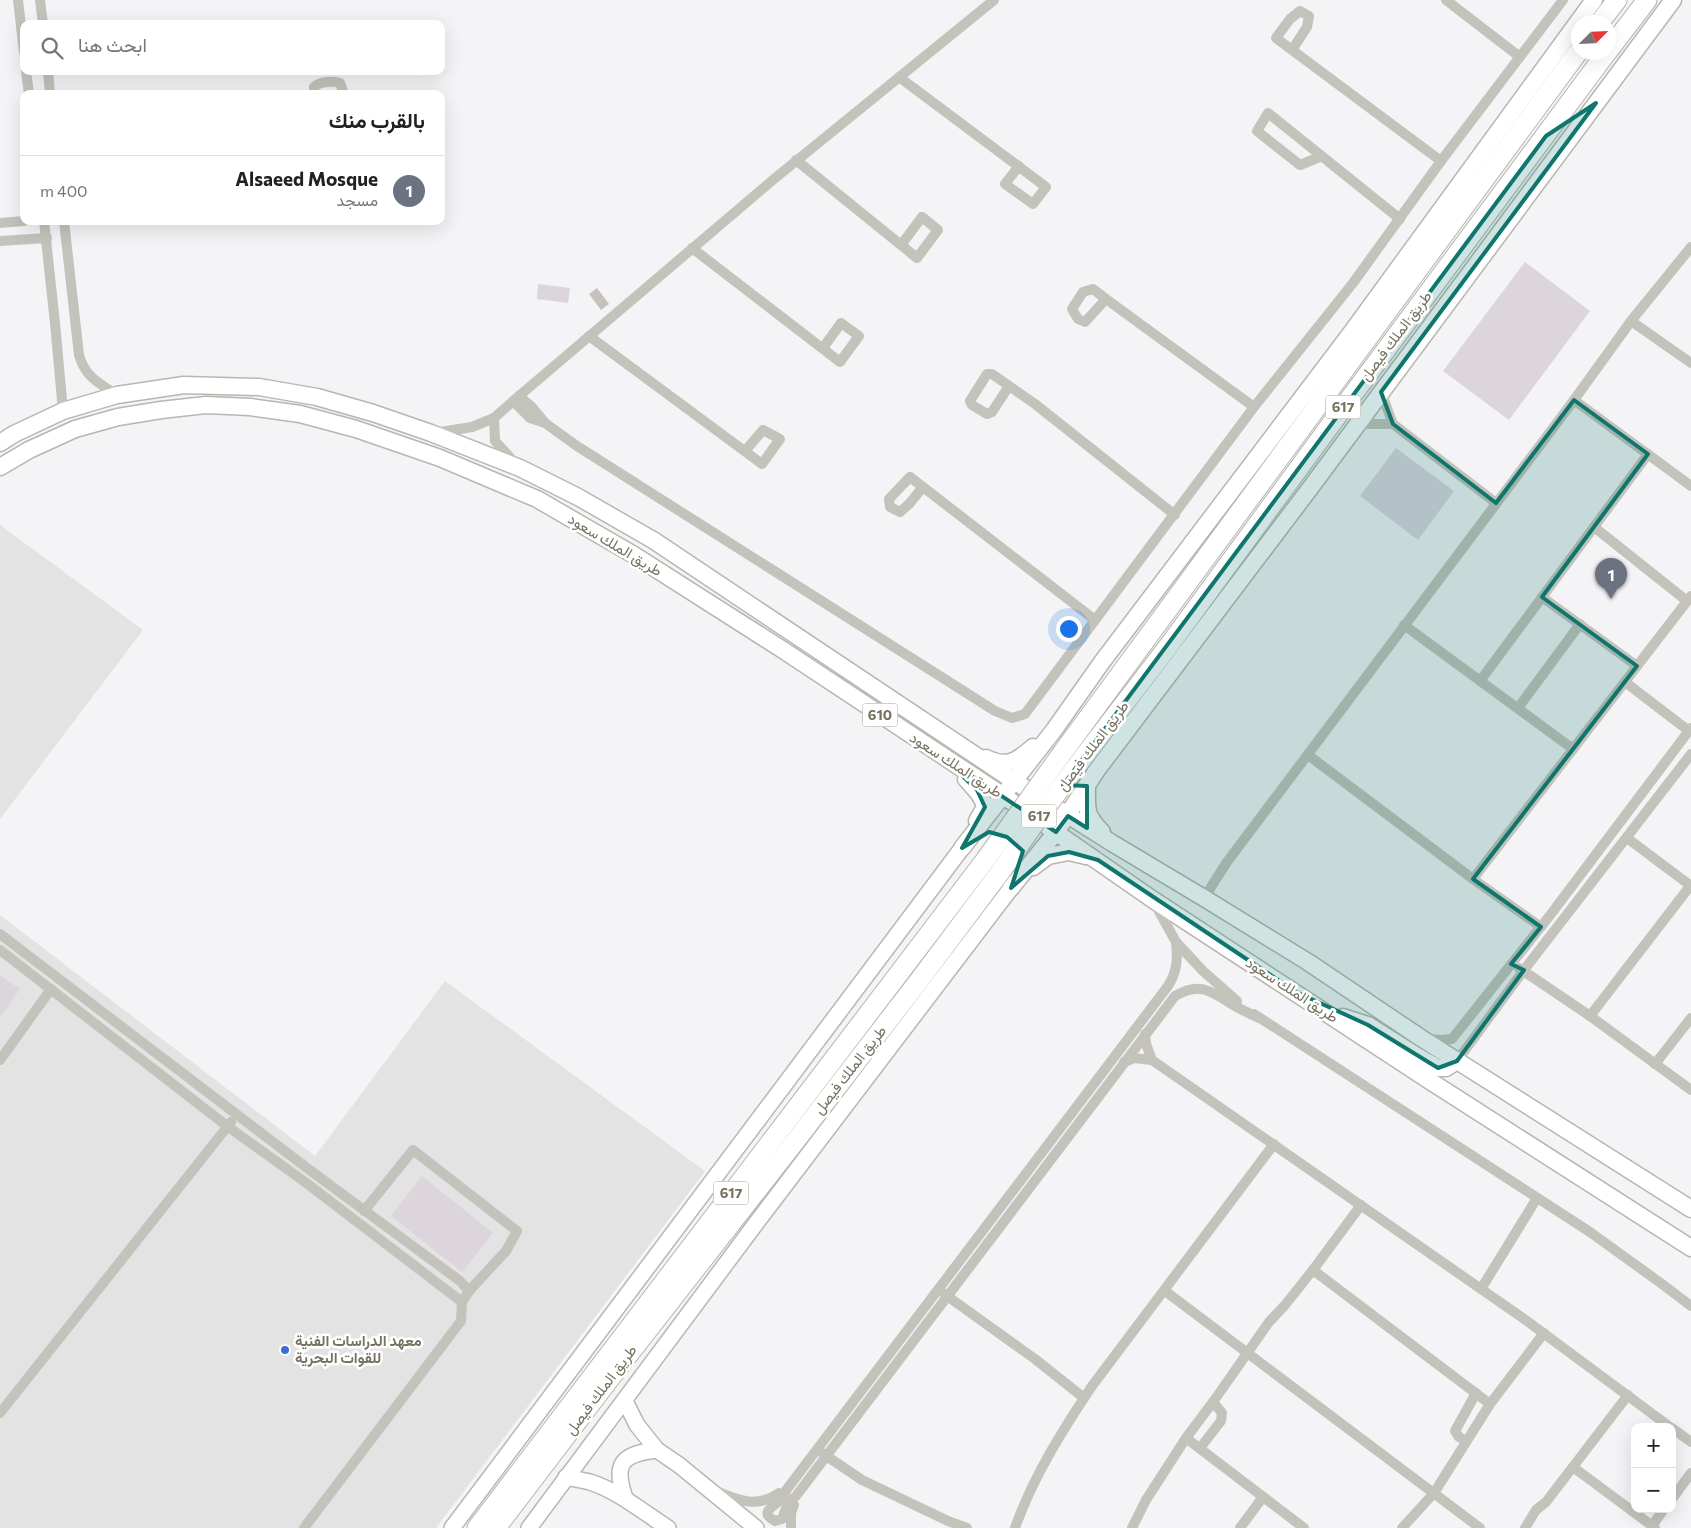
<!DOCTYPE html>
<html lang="ar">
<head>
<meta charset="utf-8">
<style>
	:root { --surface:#fff; --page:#f6f6f6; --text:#202124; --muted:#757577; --line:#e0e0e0; --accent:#db2777 }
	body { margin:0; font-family:Commissioner,Vazirmatn,sans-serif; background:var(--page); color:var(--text); direction:rtl }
	.controls { position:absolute; right:15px; bottom:15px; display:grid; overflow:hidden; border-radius:10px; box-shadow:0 5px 20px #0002 }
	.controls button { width:45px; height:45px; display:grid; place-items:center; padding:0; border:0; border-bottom:1px solid var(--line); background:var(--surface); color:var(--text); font:25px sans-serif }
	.compass { position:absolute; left:1571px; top:15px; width:45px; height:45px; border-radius:50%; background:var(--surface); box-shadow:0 5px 20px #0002; rotate:66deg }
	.you { position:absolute; left:1068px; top:628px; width:18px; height:18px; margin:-12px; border:4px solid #fff; border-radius:50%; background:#1a73e8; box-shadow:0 0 0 8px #1a73e833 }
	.badge { display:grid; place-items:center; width:32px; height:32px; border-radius:50%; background:var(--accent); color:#fff; font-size:16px; font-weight:700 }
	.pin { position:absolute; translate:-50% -41px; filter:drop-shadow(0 1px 2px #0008) }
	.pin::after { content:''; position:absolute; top:26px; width:18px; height:15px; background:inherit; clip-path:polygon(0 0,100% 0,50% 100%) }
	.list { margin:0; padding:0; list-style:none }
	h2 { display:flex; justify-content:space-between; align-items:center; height:65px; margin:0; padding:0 20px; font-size:21px }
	h2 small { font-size:16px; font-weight:400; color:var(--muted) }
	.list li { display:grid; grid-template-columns:32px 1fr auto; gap:15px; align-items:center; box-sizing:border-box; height:70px; padding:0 20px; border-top:1px solid var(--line) }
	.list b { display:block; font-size:19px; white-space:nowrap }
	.list p { margin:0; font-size:16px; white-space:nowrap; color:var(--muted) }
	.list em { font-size:16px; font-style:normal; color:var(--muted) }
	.icon { flex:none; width:28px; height:28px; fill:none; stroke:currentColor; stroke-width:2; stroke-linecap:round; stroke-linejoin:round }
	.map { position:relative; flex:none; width:1691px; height:1528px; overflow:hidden; direction:ltr }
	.search { position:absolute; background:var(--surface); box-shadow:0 5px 20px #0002; left:20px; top:20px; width:425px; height:55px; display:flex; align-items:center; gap:12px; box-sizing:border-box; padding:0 18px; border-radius:10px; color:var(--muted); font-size:19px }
	.panel { position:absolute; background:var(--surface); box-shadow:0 5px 20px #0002; left:20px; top:90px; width:425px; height:135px; border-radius:10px; direction:rtl }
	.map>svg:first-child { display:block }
	.built { fill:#e4e3e4 }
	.green { fill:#dcd5dc }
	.water { fill:#c7c2b9 }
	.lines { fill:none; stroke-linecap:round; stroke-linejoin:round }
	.secondary-casing { stroke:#b9b8b0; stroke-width:18 }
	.primary-casing { stroke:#b7b6af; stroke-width:19 }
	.highway-casing { stroke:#b6b5af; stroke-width:21 }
	.street { stroke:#c3c2bb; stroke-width:10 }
	.secondary { stroke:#fff; stroke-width:15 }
	.primary { stroke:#fff; stroke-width:16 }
	.highway { stroke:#fff; stroke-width:19 }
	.highway-bridge-casing { stroke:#b6b5af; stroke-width:21; stroke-linecap:butt }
	.highway-bridge { stroke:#fff; stroke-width:19 }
	.marked { fill:#0f766e; fill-opacity:0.2; stroke:#0f766e; stroke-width:4; stroke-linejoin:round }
	.poi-dot { fill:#3a6ecf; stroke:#fff; stroke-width:2 }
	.labels { text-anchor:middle; stroke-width:5; stroke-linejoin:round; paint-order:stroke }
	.shield { fill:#fff; stroke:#9f9c8f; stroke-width:1 }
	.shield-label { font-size:14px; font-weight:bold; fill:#76725f }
	.street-label { font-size:15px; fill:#76725f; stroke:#fff }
	.poi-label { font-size:15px; font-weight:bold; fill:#76725f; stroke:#fff; text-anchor:start }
</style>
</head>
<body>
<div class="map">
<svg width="1691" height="1528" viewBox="0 0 1691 1528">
	<rect width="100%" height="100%" fill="#f4f3f6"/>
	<g class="built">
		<path d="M0 525 143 630 0 819Z"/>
		<path d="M0 915 315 1156 445 981 705 1171 436 1528H0Z"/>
	</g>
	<g class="green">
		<path d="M1525 262 1590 311 1509 420 1443 371Z"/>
		<path d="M538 284 570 288 568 303 537 299Z"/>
		<path d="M1396 448 1454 491 1418 540 1360 496Z"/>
		<path d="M0 975 20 989 0 1017Z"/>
		<path d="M422 1176 493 1233 462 1272 391 1216Z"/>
	</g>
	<path class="water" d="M597 288 609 304 601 310 589 294Z"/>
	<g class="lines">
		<g class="secondary-casing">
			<g id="secondary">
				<path d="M625 1401 637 1425 657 1450 679 1465 756 1528"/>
				<path d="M566 1477C574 1479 582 1480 590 1482 618 1491 643 1512 668 1528"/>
				<path d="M625 1498C613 1463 622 1454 657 1450"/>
				<path d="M452 1528 962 848"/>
				<path d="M529 1528 757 1222 1011 888"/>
			</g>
		</g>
		<g class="primary-casing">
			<g id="primary">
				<path d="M0 443 14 434 63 411 117 395 184 385 259 387 317 397 373 413 431 433 520 468 578 497 653 540 1014 781 1112 843 1204 898 1308 962 1421 1038 1691 1209"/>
				<path d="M0 467 29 450 75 429 118 417 161 410 206 405 250 407 300 414 356 429 440 458 537 499 634 555 783 650 1002 795 1152 899 1430 1081 1691 1248"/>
				<path d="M986 758C1007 768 1016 762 1033 747"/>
				<path d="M966 779C974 788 982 795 985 807L977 821"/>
				<path d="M1087 787C1087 811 1085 814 1102 832"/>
				<path d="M962 848 1054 730 1102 662 1351 333 1594 0"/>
				<path d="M1033 867 1048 856 1069 852 1086 856"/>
				<path d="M1011 888 1056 832 1097 770 1311 487 1673 0"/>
				<path d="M1343 1017 1368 1025 1417 1056 1438 1068H1446L1457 1061"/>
			</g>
		</g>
		<g class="highway-casing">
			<g id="highway">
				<path d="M1600 22 1617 0"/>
				<path d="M1608 51 1647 0"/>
				<path d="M1063 752 1578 52"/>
				<path d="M1079 763 1170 644 1351 397 1607 52"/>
				<path d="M477 1528 986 859"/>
				<path d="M496 1528 608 1381 800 1135 921 978 1001 871"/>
			</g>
		</g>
		<g class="street">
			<path d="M18 0 24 52"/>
			<path d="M40 0 43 24"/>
			<path d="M1446 0 1520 57"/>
			<path d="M1292 50 1307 27 1309 16 1300 11 1290 19 1276 38 1292 50 1441 161"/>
			<path d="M26 71 29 94"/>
			<path d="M48 71 50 94"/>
			<path d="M899 77 1046 187 1033 204 1005 184 1019 166"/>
			<path d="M314 94V87C320 81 333 81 340 83L344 94"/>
			<path d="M1322 156 1300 165 1257 131 1268 113 1400 219"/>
			<path d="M796 160 917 258 938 230 922 217 901 245"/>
			<path d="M44 221 55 323 63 411"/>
			<path d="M64 221 79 355C85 377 99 383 117 395"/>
			<path d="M0 223 24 221"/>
			<path d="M0 241 47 238"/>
			<path d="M692 248 840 362 859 336 841 323 823 348"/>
			<path d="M1106 299 1085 322 1078 319 1072 309 1083 292 1093 289 1106 299 1254 407"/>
			<path d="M1631 321 1691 363"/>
			<path d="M589 336 762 464 780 439 763 430 745 451"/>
			<path d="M1009 386 992 412 987 414 972 405 970 401 987 374H992L1035 404 1175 515"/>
			<path d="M1381 392 1393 424 1496 503"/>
			<path d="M519 396 774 179 994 0"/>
			<path d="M1574 400 1691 486"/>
			<path d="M494 418 519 396 531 406 545 423 530 418 513 401"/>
			<path d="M545 423 577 446 995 711 1012 718 1025 714 1254 407 1353 283 1441 161 1563 0"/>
			<path d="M1358 424H1393"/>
			<path d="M434 433 472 427 494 418 495 441 516 464"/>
			<path d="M923 487 909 504 900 512 890 507 889 499 910 477 923 487 1095 620"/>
			<path d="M1594 527 1687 601"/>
			<path d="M1542 597 1637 666"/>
			<path d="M1404 625 1573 749"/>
			<path d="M1480 681 1648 454"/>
			<path d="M1625 682 1689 731"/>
			<path d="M1518 708 1580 624"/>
			<path d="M1308 755 1473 879 1541 927"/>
			<path d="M1627 838 1691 886"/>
			<path d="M1473 879 1691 596"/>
			<path d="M1204 898 1227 862 1574 400 1631 321 1691 247"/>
			<path d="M1155 904 1176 942 1203 971 1237 1001"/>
			<path d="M0 934 307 1168 460 1281 469 1291 462 1302 305 1182 227 1126 0 950"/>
			<path d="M1176 942C1178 959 1177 972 1168 986L787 1489C785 1492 783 1497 780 1500 774 1507 758 1512 775 1521L782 1519 788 1503 796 1496 1175 996C1198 982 1210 990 1230 1003 1239 1009 1249 1013 1259 1018"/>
			<path d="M1519 968 1590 1016 1691 1090"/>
			<path d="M1254 1014 1590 1232 1662 1284 1691 1306"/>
			<path d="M1590 1016 1690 886"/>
			<path d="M1145 1034 1146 1044 1152 1060 1527 1321 1670 1427"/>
			<path d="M1427 1039 1441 1040 1452 1039 1551 914 1691 728"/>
			<path d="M0 1060 51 989"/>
			<path d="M1457 1061 1524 970 1691 754"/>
			<path d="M1124 1062 1134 1058 1152 1060"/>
			<path d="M1655 1064 1691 1018"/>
			<path d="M364 1211 413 1150 517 1231 506 1251 469 1291"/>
			<path d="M1313 1270 1490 1404"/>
			<path d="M1481 1289 1537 1198"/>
			<path d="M1165 1291 1480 1528"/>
			<path d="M943 1293 1035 1359 1084 1398"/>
			<path d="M1213 1402 1269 1322 1285 1305 1313 1270 1361 1205"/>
			<path d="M0 1413 231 1122"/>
			<path d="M1672 1428 1691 1442"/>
			<path d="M1186 1438 1304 1528"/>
			<path d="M1466 1441 1459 1437 1455 1431 1476 1393"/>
			<path d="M822 1453 862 1480 948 1521 967 1528"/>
			<path d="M1573 1467 1655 1528"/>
			<path d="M718 1492C740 1501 758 1508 779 1493"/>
			<path d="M1672 1499 1691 1473"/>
			<path d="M1652 1526 1664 1509"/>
			<path d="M304 1528 461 1321 462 1302"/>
			<path d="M791 1528V1513L794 1505"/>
			<path d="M1015 1528C1033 1477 1062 1431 1092 1386L1274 1144"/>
			<path d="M1132 1528 1146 1500 1186 1438 1213 1402 1222 1413 1221 1421 1200 1448"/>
			<path d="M1240 1528 1263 1497"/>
			<path d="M1402 1528 1434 1493 1490 1404 1544 1333"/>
			<path d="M1525 1528 1536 1510 1546 1502 1628 1395"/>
		</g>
		<use href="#secondary" class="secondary"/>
		<use href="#primary" class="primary"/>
		<use href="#highway" class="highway"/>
		<g class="highway-bridge-casing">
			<g id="highway-bridge">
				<path d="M986 859 1063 752"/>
				<path d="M1001 871 1039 817 1079 763"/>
			</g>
		</g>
		<use href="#highway-bridge" class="highway-bridge"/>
	</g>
	<path class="marked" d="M1596 103 1381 392 1393 424 1496 503 1574 400 1648 454 1542 597 1637 666 1473 879 1541 927 1511 964 1524 970 1457 1061 1438 1068 1368 1025 1296 992 1098 860 1069 852 1048 856 1011 888 1023 851 1007 837 989 832 962 848 985 807 977 790 943 757 1056 832 1068 816 1087 828V786L1063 785 1546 136Z"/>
	<circle class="poi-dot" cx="285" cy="1350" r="5"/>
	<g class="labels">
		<g class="shield">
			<rect x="1325.5" y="395.5" width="35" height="23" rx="4"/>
			<rect x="862.5" y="703.5" width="35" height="23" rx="4"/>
			<rect x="1021.5" y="804.5" width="35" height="23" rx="4"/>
			<rect x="713.5" y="1181.5" width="35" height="23" rx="4"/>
		</g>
		<g class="shield-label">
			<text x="1343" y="412">617</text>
			<text x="880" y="720">610</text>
			<text x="1039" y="821">617</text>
			<text x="731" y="1198">617</text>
		</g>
		<g class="street-label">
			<text transform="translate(1396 336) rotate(-53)" y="5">طريق الملك فيصل</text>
			<text transform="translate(615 545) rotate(31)" y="5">طريق الملك سعود</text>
			<text transform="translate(1093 746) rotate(-53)" y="5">طريق الملك فيصل</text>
			<text transform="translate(956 765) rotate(33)" y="5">طريق الملك سعود</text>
			<text transform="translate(1292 990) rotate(33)" y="5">طريق الملك سعود</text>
			<text transform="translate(850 1070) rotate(-52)" y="5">طريق الملك فيصل</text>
			<text transform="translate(601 1390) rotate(-53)" y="5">طريق الملك فيصل</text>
		</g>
		<g class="poi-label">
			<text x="295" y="1346">معهد الدراسات الفنية<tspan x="295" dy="17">للقوات البحرية</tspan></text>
		</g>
	</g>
</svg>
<div class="controls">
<button>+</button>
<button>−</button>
</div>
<svg class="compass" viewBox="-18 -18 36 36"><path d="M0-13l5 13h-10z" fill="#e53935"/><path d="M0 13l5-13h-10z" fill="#757577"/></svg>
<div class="you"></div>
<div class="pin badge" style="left:1611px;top:599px;background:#6b7280">1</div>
<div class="search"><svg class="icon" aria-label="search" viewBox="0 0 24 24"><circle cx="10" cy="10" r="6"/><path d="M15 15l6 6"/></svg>ابحث هنا</div>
<section class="panel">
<h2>بالقرب منك<small></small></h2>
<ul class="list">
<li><span class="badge" style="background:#6b7280">1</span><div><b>Alsaeed Mosque</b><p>مسجد</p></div><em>400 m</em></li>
</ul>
</section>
</div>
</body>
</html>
